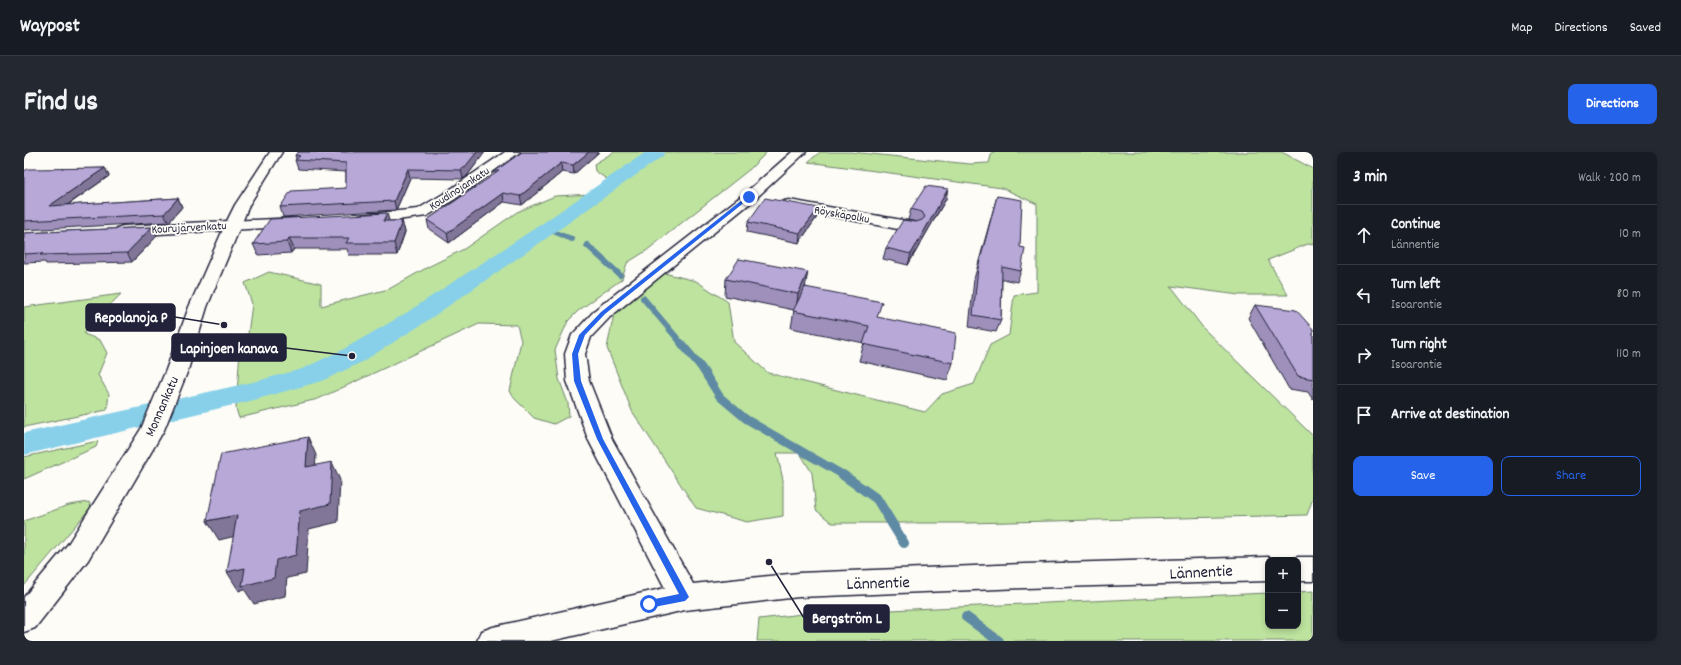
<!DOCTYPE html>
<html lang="en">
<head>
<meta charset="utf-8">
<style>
	:root { --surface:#171b24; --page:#242831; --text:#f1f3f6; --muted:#9ea1a6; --line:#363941; --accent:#2563eb }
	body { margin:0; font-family:Dekko,sans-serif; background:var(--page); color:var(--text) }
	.controls { position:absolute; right:12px; bottom:12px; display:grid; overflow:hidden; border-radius:8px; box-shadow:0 2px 6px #0003 }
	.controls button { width:36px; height:36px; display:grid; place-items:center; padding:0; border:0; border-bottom:1px solid var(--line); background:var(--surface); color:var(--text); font:20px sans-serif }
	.stop { position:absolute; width:12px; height:12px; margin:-9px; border:3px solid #2563eb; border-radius:50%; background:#fff }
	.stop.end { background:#2563eb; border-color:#fff; box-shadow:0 1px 4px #0008 }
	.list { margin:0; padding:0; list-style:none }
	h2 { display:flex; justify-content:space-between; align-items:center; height:52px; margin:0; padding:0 16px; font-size:17px }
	h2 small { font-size:13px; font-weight:400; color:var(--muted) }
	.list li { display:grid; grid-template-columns:26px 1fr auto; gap:12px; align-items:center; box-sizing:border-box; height:60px; padding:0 16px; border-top:1px solid var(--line) }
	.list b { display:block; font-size:15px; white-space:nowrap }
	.list p { margin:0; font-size:13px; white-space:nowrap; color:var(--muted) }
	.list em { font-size:13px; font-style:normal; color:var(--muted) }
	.actions { display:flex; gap:8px; padding:12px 16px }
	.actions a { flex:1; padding:9px 0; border:1px solid var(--accent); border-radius:8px; text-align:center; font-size:14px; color:var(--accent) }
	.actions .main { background:var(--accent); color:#fff }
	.icon { flex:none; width:22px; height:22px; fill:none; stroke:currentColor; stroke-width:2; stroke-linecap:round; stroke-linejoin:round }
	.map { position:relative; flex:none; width:1289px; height:489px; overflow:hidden; border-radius:8px }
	header { display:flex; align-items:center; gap:24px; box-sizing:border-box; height:56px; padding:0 20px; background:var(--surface); border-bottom:1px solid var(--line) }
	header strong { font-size:19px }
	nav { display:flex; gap:22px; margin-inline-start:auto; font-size:14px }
	.intro { display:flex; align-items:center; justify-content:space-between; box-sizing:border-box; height:96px; padding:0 24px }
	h1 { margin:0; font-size:28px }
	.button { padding:10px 18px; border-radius:8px; background:var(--accent); color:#fff; font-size:14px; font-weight:700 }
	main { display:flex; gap:24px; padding:0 24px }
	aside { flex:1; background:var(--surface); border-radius:8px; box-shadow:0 2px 6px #0003 }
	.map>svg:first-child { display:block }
	.green { fill:#bde39e; stroke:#70826c }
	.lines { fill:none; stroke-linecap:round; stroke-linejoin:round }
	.stream-far3 { stroke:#5f8aa3; stroke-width:5 }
	.stream-far2 { stroke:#5f8aa3; stroke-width:6 }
	.stream-far1 { stroke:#5f8aa3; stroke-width:8 }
	.stream { stroke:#5f8aa3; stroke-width:10 }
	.canal { fill:#88d0e9; fill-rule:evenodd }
	.minor-casing { stroke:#22223b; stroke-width:3 }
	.secondary-casing { stroke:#22223b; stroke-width:3 }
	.minor { fill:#fdfcf7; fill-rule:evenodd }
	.secondary { fill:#fdfcf7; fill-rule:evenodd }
	.wall { fill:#9e90ba; stroke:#22223b }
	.shaded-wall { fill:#817697; stroke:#22223b }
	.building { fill:#b8a8d8; stroke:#22223b }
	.route { fill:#2563eb }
	.labels { text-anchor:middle; stroke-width:3.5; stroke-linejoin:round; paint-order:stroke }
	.far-street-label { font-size:12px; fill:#22223b; stroke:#fdfcf7 }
	.street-label { font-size:14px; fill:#22223b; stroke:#fdfcf7 }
	.near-street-label { font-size:17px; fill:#22223b; stroke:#fdfcf7 }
	.leader { fill:none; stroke:#22223b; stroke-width:1.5 }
	.callout-dot { fill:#22223b; stroke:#fdfcf7; stroke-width:1.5 }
	.callout { fill:#22223b; stroke:#22223b; stroke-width:1.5 }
	.callout-label { font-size:15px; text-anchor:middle; font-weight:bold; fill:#fff }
</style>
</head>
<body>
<header>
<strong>Waypost</strong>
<nav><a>Map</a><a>Directions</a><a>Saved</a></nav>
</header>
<div class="intro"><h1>Find us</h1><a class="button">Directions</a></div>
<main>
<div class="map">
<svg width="1289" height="489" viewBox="0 0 1289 489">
	<rect width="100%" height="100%" fill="#fdfcf7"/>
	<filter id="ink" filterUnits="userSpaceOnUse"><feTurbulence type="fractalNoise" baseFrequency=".025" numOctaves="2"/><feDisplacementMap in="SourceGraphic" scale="8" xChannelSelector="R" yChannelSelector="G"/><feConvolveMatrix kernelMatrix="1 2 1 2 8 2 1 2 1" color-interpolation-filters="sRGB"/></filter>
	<g filter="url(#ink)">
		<g class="green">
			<path d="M590 0H743L726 17 622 99 603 111 598 127 554 159 544 169 531 198 535 227 544 251 545 264 530 272 510 266 490 246 486 239 497 189 493 173 455 172 294 247 215 266 212 257 216 197 224 182 228 152 221 131 245 120 297 132V154L365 137 404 115 440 97 493 60 531 44 568 42 587 30 571 19 570 12Z"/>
			<path d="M796 0H827L946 12 965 11 968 0H1258L1289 17V93L1284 92 1244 108 1264 143H1215L1147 134 1180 177 1289 284V346L1283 363 943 371H808L792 358 788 321 776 301H753L759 328V364L723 370 672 356 608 259 583 196 590 162 640 121 672 129 704 150 710 190 744 221 901 260 918 242 950 232 966 193 985 183 990 143 1013 140V52L978 36 784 10Z"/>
			<path d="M97 142 87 152 69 165 60 182 76 188 83 201 74 223 85 242 83 258 0 275V155Z"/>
			<path d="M74 289 72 295 0 327V305Z"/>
			<path d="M65 350 67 355 0 434V369L45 353Z"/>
			<path d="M1289 439V489H733L735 467 778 462 1244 441V474H1274V440Z"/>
		</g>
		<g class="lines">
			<path class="stream-far3" d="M523 77 545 86"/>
			<g class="stream-far2">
				<path d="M542 85 548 87"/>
				<path d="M563 93 596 123"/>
				<path d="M619 146 658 192"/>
			</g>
			<path class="stream-far1" d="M657 191 677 215 696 245 722 267 821 324"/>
			<g class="stream">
				<path d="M819 323 853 347 880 391"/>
				<path d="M942 465 975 489"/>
			</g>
			<path class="canal" d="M622 0H641L639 4 530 81 397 173 338 210 298 229 230 248 0 303V281L229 230 278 217 318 198 379 163 516 73Z"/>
			<g class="minor-casing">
				<g id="minor">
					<path d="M481 0H496L431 47 403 64 335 73 330 71 327 68 330 65 335 63 394 57 421 41Z"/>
					<path d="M768 0H782L730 48 586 165 567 185 561 202 565 229 588 287 669 432 775 421 1001 412 1244 405 1252 408H1244V429L1001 436 775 445 661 458 527 489H453L458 479 469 475 641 436 564 287 543 229 541 202 548 183 572 157 720 42Z"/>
					<path d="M765 48 889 70 895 72 897 75 895 78 889 80 760 55 758 52 760 49Z"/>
					<path d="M272 66 277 68 280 71 277 74 99 84 93 82 91 79 93 76 99 74Z"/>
					<path d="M1274 405H1289V429H1274V408H1266Z"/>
				</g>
			</g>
			<g class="secondary-casing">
				<path id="secondary" d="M246 0H258L225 53 217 73 183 155 164 218 140 278 64 408 11 476 0 480V445L44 392 117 277 142 218 165 155 201 73 211 53Z"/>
			</g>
			<use href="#minor" class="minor"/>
			<use href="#secondary" class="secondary"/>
		</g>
		<g class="wall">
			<path d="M275 0H461L443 24 439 27 386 26 372 58 259 65 256 55 322 36V20L274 17 271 8 272 7 271 3Z"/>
			<path d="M498 0H575L550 22 538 20 498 53 480 50 425 91 405 77 403 68 471 22V19Z"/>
			<path d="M81 16 85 24 44 53 154 46 158 55 145 70 0 78V19Z"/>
			<path d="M973 44 996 95 997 119 993 130 978 127 977 168 972 180 945 175 950 127Z"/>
			<path d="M922 47 884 113 859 107 862 96 893 70 884 68 887 57Z"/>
			<path d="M793 65 775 91 723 80 724 70Z"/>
			<path d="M365 69H378L381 80 373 103H325L323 97H270L267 101 234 103 229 92Z"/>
			<path d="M128 75 133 84 108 110 22 112 21 110 0 111V81Z"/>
			<path d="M702 127 782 135 854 166 929 211 923 228 835 209 840 191 767 176 770 158 701 144Z"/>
			<path d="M1231 153 1289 177V248L1284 240 1265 237 1224 166Z"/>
		</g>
		<g class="shaded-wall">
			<path d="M453 0H461L443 24 439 27 437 18Z"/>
			<path d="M565 0H575L550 22 549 13Z"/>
			<path d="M537 11 538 20 498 53 496 44Z"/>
			<path d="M81 16 85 24 30 62 25 54Z"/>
			<path d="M384 17 386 26 372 58 370 49Z"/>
			<path d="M924 37 922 47 884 113 887 102Z"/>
			<path d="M479 41 480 50 425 91 423 81Z"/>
			<path d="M154 46 158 55 145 70 140 62Z"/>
			<path d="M795 56 793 65 775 91 776 81Z"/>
			<path d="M363 61 366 72 359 69Z"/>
			<path d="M378 69 381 80 373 103 370 91Z"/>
			<path d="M128 75 133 84 108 110 103 101Z"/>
			<path d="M265 86 270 97 267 101 263 90Z"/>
			<path d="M784 120 781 136 772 158 774 142Z"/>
			<path d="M284 285 292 303 290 333 282 315Z"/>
			<path d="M308 310 316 328 314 370 285 377 282 422 263 426 261 444 230 452 220 437 215 439 203 420 252 408 276 359Z"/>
			<path d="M213 363 224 381 195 388 183 369Z"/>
		</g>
		<g class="building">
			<path d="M275 0H453L441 15 437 18 384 17 370 49 256 55 267 39 322 36V11L271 8 276 4 271 3Z"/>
			<path d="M498 0H565L549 13 537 11 496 44 479 41 423 81 403 68 475 19H471Z"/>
			<path d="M81 16 25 54 154 46 140 62 0 69V19L4 17Z"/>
			<path d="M902 34 924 37 887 102 862 96 879 68 892 70 898 68 901 65 898 60 887 57Z"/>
			<path d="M973 44 998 48 996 95 1001 96 997 119 978 115 977 168 949 163 954 116Z"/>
			<path d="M741 46 795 56 776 81 724 70Z"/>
			<path d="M363 61 359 69H378L370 91H322L325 86H265L263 90 229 92 246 67Z"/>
			<path d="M128 75 103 101 16 103 19 101 0 102V81Z"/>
			<path d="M715 107 784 120 774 142 702 127Z"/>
			<path d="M781 135 858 150 853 165 932 181 929 211 839 192 845 174 769 159Z"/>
			<path d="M1231 153 1272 158 1289 177V227L1274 224Z"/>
			<path d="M284 285 282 315 308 310 306 352 276 359 272 403 252 408 250 426 218 434 221 416 203 420 213 363 183 369 197 302Z"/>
		</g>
	</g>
	<path class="route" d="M723 44 727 45 581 162 561 183 554 202 557 229 579 287 665 445 661 449 625 456 620 452 621 449 655 442 573 287 550 229 548 202 555 183 577 160Z"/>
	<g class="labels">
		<g class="far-street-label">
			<text transform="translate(435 36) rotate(-33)" y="4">Koudinojankatu</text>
			<text transform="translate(818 62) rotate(10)" y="4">Röyskäpolku</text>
			<text transform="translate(165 75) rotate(-3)" y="4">Kourujärvenkatu</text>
		</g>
		<g class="street-label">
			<text transform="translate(137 254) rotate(-66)" y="5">Monnankatu</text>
		</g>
		<g class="near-street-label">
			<text transform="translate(1177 419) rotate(-3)" y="6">Lännentie</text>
			<text transform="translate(854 430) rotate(-2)" y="6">Lännentie</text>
		</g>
	</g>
	<path class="leader" d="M200 173L151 165M328 204L262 196M745 410L780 466"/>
	<g class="callout-dot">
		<circle cx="200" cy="173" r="4"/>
		<circle cx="328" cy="204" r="4"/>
		<circle cx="745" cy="410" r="4"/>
	</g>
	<g class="callout">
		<rect x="62" y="152" width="89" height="27" rx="4"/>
		<rect x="148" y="182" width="114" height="27" rx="4"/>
		<rect x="780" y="453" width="85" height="27" rx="4"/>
	</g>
	<g class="callout-label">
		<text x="107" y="170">Repolanoja P</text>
		<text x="205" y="201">Lapinjoen kanava</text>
		<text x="823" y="471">Bergström L</text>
	</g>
</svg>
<div class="controls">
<button>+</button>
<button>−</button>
</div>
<div class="stop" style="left:625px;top:452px"></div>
<div class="stop end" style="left:725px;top:45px"></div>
</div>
<aside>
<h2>3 min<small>Walk · 200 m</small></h2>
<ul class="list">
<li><svg class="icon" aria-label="ahead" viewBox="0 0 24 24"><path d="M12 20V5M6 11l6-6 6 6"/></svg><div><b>Continue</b><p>Lännentie</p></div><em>10 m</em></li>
<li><svg class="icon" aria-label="left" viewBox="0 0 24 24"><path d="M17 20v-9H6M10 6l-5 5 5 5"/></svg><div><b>Turn left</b><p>Isoarontie</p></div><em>80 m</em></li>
<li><svg class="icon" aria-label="right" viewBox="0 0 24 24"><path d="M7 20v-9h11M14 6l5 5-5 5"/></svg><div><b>Turn right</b><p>Isoarontie</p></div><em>110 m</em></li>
<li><svg class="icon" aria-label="arrive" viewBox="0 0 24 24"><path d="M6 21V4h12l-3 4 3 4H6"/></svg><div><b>Arrive at destination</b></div></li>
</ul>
<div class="actions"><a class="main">Save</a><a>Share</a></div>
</aside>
</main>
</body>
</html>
